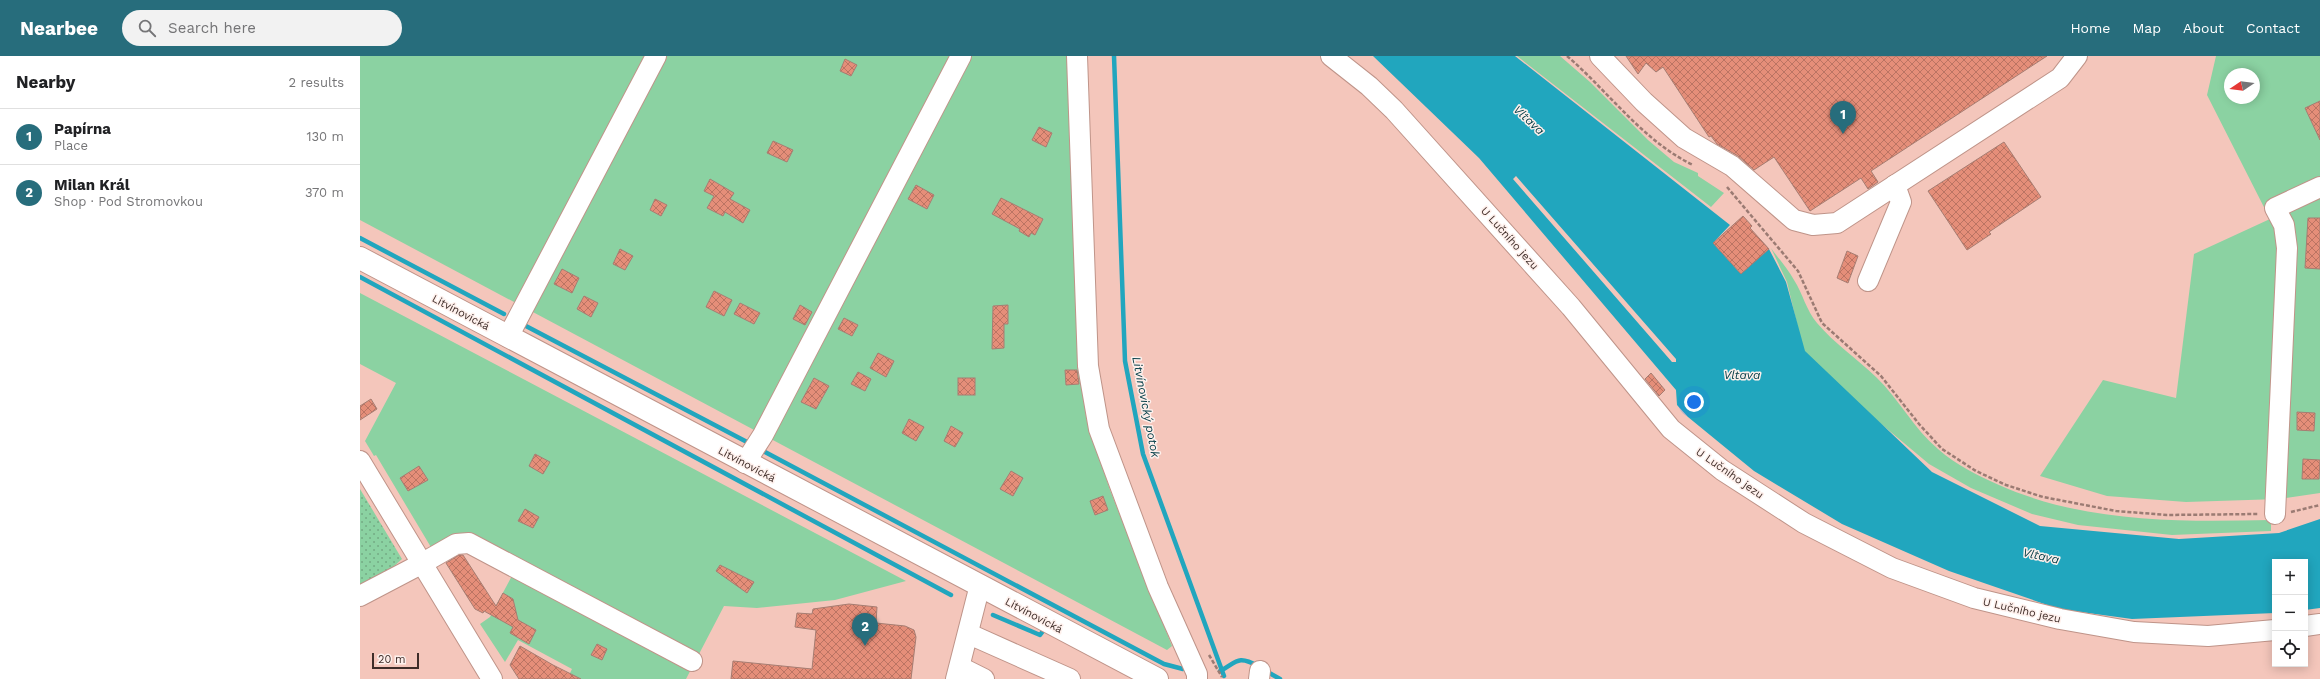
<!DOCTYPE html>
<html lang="en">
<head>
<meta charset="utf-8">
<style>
	:root { --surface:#fff; --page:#f2f2f2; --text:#202124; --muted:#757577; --line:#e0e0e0; --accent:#276d7c }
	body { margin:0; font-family:"Work Sans",sans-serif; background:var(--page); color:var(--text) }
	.controls { position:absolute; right:12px; bottom:12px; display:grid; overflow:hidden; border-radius:0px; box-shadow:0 2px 10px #0003 }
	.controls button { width:36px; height:36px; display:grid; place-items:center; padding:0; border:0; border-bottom:1px solid var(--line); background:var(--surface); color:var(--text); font:20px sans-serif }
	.compass { position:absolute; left:1864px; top:12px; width:36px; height:36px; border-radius:50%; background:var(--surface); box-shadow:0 2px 10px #0003; rotate:257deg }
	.scale { position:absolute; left:12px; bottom:10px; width:47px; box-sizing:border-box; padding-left:4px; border:2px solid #3f2d29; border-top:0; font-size:11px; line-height:14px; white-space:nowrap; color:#3f2d29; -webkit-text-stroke:3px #fef0ec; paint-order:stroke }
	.you { position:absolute; left:1334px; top:346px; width:14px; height:14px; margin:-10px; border:3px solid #fff; border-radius:50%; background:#1a73e8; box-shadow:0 0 0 6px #1a73e833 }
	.badge { display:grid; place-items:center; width:26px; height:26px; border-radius:50%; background:var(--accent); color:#fff; font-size:13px; font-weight:700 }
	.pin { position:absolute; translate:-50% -33px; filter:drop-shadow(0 1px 2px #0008) }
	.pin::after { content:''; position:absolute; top:21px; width:14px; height:12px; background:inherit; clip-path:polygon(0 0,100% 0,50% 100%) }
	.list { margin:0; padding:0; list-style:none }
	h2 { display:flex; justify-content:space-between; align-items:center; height:52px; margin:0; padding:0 16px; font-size:17px }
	h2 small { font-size:13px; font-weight:400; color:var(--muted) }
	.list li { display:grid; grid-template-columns:26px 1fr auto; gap:12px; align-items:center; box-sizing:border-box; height:56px; padding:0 16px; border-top:1px solid var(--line) }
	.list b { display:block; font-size:15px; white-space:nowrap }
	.list p { margin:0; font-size:13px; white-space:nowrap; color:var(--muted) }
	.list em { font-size:13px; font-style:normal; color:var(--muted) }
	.icon { flex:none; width:22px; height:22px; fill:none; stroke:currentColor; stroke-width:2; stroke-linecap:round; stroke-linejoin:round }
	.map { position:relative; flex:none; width:1960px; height:623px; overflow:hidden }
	header { display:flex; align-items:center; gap:24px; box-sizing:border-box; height:56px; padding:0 20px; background:var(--accent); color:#fff }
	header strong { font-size:19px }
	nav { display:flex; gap:22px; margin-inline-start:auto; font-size:14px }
	.search { width:280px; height:36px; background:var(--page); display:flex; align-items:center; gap:10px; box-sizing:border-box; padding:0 14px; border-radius:22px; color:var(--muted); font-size:15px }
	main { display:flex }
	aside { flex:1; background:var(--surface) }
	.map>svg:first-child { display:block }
	.green { fill:#8bd2a2; fill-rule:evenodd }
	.park { fill:url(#park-dots) }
	.water { fill:#21a6be; fill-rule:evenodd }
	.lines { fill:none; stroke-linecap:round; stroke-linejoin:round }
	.stream { stroke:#21a6be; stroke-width:4.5 }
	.building { fill:url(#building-cross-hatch); stroke:#a67d72 }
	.minor-casing { stroke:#bf9489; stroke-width:22 }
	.major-casing { stroke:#bf9489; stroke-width:24 }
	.path { stroke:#9b7b73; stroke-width:2.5; stroke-dasharray:4 2; stroke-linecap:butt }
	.minor { stroke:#fff; stroke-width:20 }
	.major { stroke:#fff; stroke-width:22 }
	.labels { text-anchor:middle; stroke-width:3; stroke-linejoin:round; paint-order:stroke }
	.street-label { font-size:11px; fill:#3f2d29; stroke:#fef0ec }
	.water-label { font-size:12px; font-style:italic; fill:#013b45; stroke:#fef0ec }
</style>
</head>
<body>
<header>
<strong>Nearbee</strong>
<div class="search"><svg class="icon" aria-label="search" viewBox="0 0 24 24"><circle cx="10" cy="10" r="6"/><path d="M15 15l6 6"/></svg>Search here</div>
<nav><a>Home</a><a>Map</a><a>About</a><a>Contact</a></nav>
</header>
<main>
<aside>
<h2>Nearby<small>2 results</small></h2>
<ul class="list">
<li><span class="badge">1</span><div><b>Papírna</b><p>Place</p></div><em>130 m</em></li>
<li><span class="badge">2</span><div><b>Milan Král</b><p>Shop · Pod Stromovkou</p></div><em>370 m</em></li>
</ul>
</aside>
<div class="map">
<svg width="1960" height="623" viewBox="0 0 1960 623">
	<defs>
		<pattern id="park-dots" width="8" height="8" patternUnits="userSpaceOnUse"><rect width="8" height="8" fill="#8bd2a2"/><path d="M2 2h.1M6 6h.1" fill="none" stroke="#73ab84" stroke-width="1.8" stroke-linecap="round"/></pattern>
		<pattern id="building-cross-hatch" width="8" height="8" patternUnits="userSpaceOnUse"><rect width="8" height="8" fill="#e58e79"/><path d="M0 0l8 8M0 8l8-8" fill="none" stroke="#bb7463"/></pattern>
	</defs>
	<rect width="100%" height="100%" fill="#f4c6bb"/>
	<g class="green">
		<path d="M0 0H713L720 309 726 361 750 434 812 590 807 594 0 164Z"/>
		<path d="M1157 0H1200L1230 26 1288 84 1314 106 1338 117V120L1364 137 1351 151Z"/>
		<path d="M1856 0H1960V437L1919 443 1826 446 1747 440 1680 420 1743 324 1816 342 1834 198 1910 163 1847 39ZM1870 18H1894V42H1870Z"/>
		<path d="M1411 192C1418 202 1428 213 1434 224 1443 238 1446 254 1457 267 1475 288 1496 302 1516 321 1539 343 1554 373 1578 393 1596 409 1617 419 1639 429 1725 467 1818 466 1911 464V475L1812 479 1718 469 1672 458 1611 432 1569 408 1483 336 1444 297 1427 226Z"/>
		<path d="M0 237 546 525 475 544 397 552 364 550 326 623H207L212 613 158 584 145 606 120 568 130 561 154 516 107 491 78 503 16 399 14 400 5 385 36 327 0 308Z"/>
	</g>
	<path class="park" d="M0 433 42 503 21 522 0 533Z"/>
	<path class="water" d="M1013 0H1155L1370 169 1353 187 1380 217 1409 193 1426 226 1445 295 1572 416 1680 470 1819 483 1919 477 1960 463V552L1945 554V506H1915V557L1772 563 1699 553 1589 515 1482 468 1394 415 1328 361 1317 349 1316 334 1119 102ZM1156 120 1316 303V306H1312L1153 123Z"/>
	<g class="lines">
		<g class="stream">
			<path d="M754 0 765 305 783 398 864 620"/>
			<path d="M0 182 144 258"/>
			<path d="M0 221 591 539"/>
			<path d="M164 269 387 386"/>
			<path d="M405 396 804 608 823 613"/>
			<path d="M633 559 680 579 683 575"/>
			<path d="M860 615C876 607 877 598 898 610"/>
			<path d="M906 615 920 623"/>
		</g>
	</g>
	<g class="building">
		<path d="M1266 0H1687L1511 115 1518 126 1508 133 1501 122 1450 155 1414 101 1394 114 1378 100 1357 88 1351 80 1349 81 1303 11 1296 16 1286 7 1278 18Z"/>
		<path d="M485 3 497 9 491 20 480 15Z"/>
		<path d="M1960 45V84L1945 52Z"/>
		<path d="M679 71 692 77 686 91 672 84Z"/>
		<path d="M413 85 433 94 427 106 407 97Z"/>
		<path d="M1644 86 1681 141 1629 176 1631 178 1607 194 1568 135Z"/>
		<path d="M350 123 374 137 370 143 390 154 383 167 365 156 363 160 347 152 354 140 344 135Z"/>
		<path d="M556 129 574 139 567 153 548 143Z"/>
		<path d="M641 142 683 163 675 179 671 177 669 181 659 175 660 173 632 158Z"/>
		<path d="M295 143 307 149 301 160 290 154Z"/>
		<path d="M1383 160 1392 170 1390 172 1409 193 1381 218 1353 187Z"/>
		<path d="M1948 162H1960V213L1945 212Z"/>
		<path d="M260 193 273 200 265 214 253 208Z"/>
		<path d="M1487 195 1498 200 1488 227 1477 222Z"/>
		<path d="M202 213 219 222 212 237 194 228Z"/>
		<path d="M354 235 372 244 364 260 346 251Z"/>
		<path d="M224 240 238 247 231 261 217 253Z"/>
		<path d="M380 247 400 257 394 268 374 258Z"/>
		<path d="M440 249 452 256 445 269 433 263Z"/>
		<path d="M648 249V268H644V292L632 293 633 250Z"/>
		<path d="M484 262 498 269 492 280 478 273Z"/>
		<path d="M518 297 534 305 526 321 510 312Z"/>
		<path d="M705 314H717L719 328 706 329Z"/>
		<path d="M498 316 511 323 505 335 491 328Z"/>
		<path d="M1291 317 1305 334 1299 340 1285 323Z"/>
		<path d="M454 322 469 330 456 353 441 346Z"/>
		<rect x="598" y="322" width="17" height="17"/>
		<path d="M11 343 17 353 0 364V350Z"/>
		<path d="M1937 356 1955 357 1954 375 1937 374Z"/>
		<path d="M549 363 564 371 556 385 542 377Z"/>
		<path d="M591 370 603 377 595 391 584 385Z"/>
		<path d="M175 398 190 406 183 418 169 410Z"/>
		<path d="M1943 403 1960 404 1959 423H1942Z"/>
		<path d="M59 410 68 424 48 435 40 422Z"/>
		<path d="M651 415 663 422 653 440 640 433Z"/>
		<path d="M743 440 748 454 735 459 730 445Z"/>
		<path d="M165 453 179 461 173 472 158 465Z"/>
		<path d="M99 499H103L136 550 143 537 153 543 158 564 176 574 169 588 150 577 153 571 124 555 123 557 115 553 86 507Z"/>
		<path d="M360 509 394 526 387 537 356 515Z"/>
		<path d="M489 548 517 551 516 567 545 570 554 574 556 581 551 623H371L373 605 452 613 456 574 435 571 437 557 452 558 453 553Z"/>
		<path d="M237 588 247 593 242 604 231 599Z"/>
		<path d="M160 590 193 609 221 623H159L150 609Z"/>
	</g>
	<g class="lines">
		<g class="minor-casing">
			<g id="minor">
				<path d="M717 0 728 310 739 373 798 531 837 618V623"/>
				<path d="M971 0 1009 30 1034 54 1211 251 1311 373 1362 414 1444 467 1532 512 1614 542 1700 563 1774 576 1848 580 1915 574"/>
				<path d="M1240 0 1284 46 1324 82 1372 110 1434 164 1453 169 1477 167 1700 22 1717 0"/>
				<path d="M1508 225 1541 146 1535 129"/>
				<path d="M148 281 296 0"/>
				<path d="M0 405 132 623"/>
				<path d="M385 407 403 379 601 0"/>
				<path d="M1915 458 1927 192 1924 169 1915 152 1960 131"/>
				<path d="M0 540 61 508 96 488 109 487 332 605"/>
				<path d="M1945 570 1960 568"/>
				<path d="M609 578 710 623"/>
				<path d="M600 611 624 623"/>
				<path d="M596 623 620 529"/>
				<path d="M899 623 900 615"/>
			</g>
		</g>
		<g class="major-casing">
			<path id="major" d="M0 202 797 623"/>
		</g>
		<g class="path">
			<path d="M1207 0C1249 36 1283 85 1333 109"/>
			<path d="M1367 131 1438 215 1462 267 1521 320 1559 368 1582 393 1616 415 1646 429 1683 441 1756 455 1807 459 1898 458"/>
			<path d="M1931 456 1960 449"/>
			<path d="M849 599 862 621"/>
		</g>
		<use href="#minor" class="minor"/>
		<use href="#major" class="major"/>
	</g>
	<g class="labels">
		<g class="street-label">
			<text transform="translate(1150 182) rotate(48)" y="4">U Lučního jezu</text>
			<text transform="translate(101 256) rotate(28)" y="4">Litvínovická</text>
			<text transform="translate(387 408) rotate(28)" y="4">Litvínovická</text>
			<text transform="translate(1370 417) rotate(35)" y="4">U Lučního jezu</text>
			<text transform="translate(1662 554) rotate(13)" y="4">U Lučního jezu</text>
			<text transform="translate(674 559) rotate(28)" y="4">Litvínovická</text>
		</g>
		<g class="water-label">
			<text transform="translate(1169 64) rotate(43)" y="4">Vltava</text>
			<text x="1382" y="323">Vltava</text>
			<text transform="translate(786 351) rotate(79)" y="4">Litvínovický potok</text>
			<text transform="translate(1681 500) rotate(12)" y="4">Vltava</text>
		</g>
	</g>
</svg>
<div class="controls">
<button>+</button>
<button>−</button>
<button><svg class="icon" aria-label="locate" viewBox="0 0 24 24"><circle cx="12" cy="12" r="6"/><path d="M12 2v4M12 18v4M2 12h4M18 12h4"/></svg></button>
</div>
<svg class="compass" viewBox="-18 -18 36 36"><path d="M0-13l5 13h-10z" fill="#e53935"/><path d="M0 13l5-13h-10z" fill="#757577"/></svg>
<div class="scale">20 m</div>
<div class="you"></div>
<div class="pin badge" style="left:1483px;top:78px">1</div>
<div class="pin badge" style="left:505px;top:590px">2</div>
</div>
</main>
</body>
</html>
